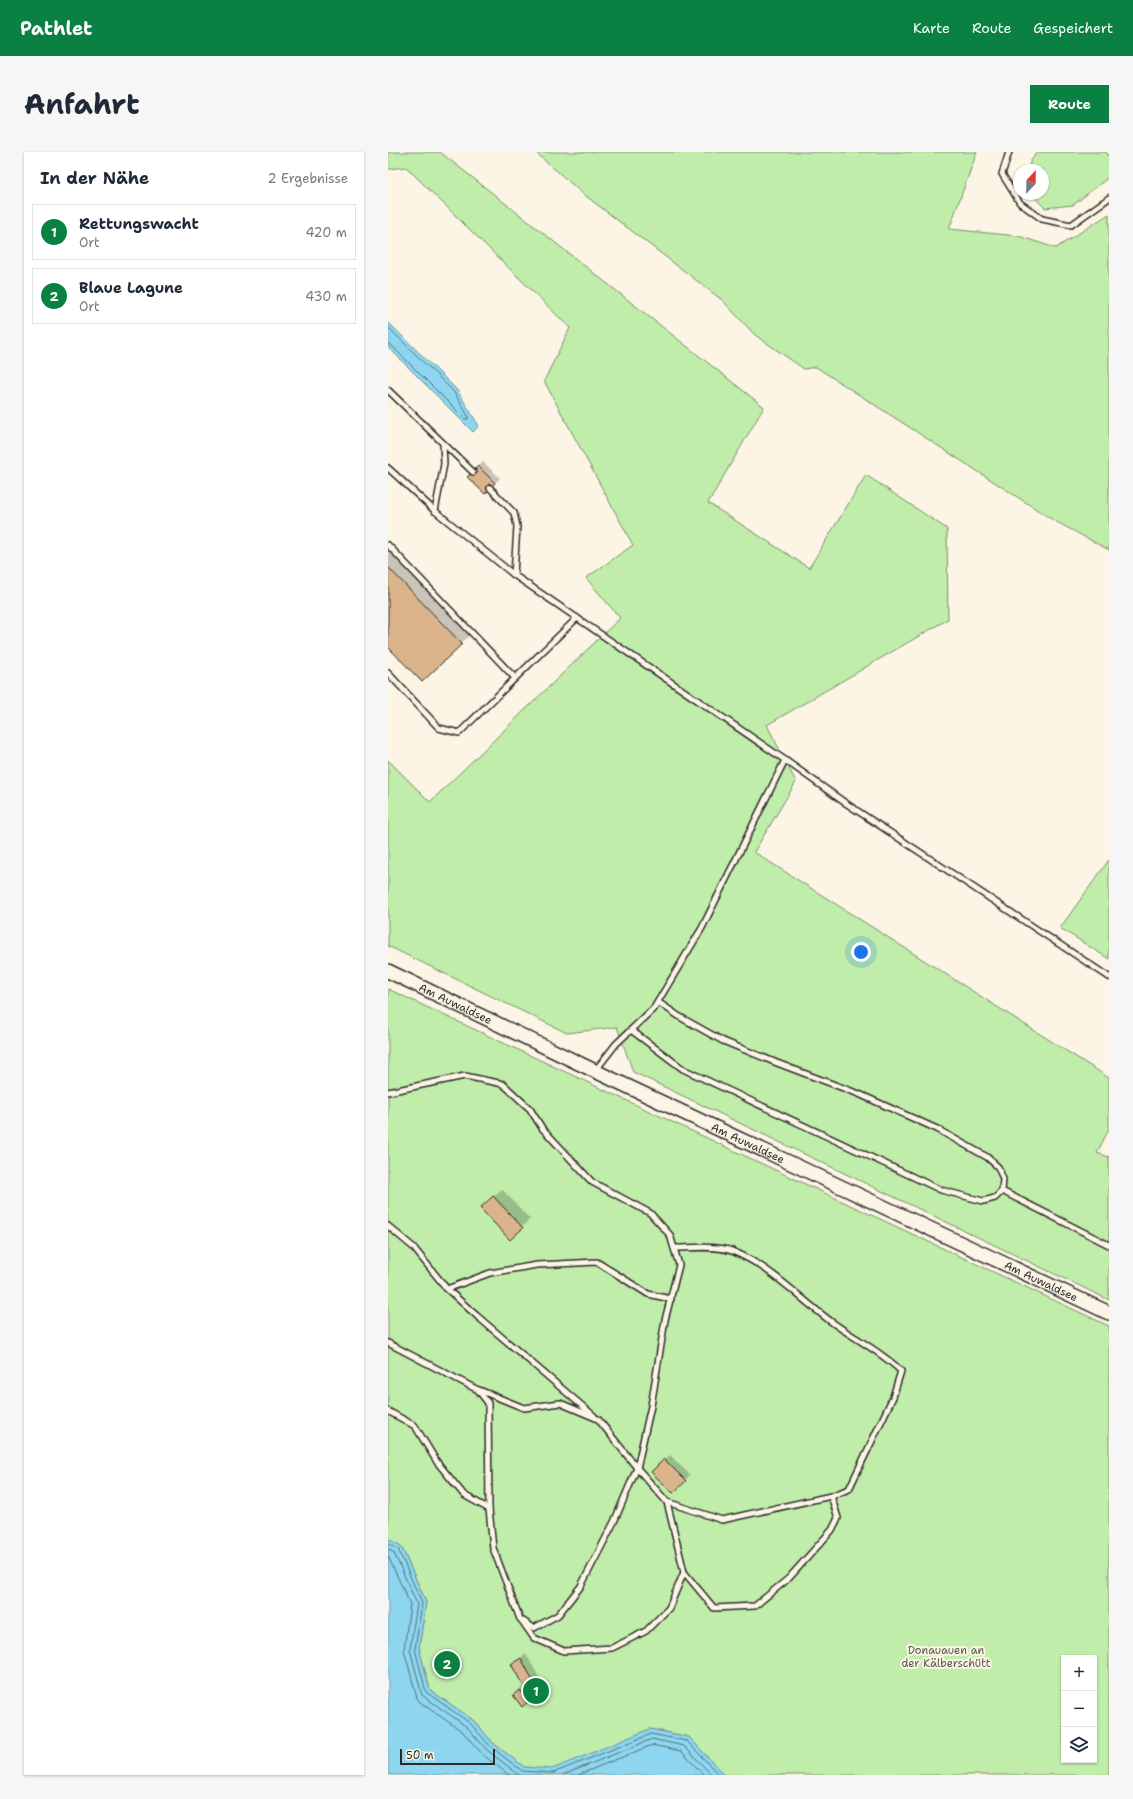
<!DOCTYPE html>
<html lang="de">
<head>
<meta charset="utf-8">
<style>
	:root { --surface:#fff; --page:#f6f6f7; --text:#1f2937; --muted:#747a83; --line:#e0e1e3; --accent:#0b8043 }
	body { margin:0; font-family:"Shantell Sans",sans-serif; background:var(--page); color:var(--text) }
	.controls { position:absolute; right:12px; bottom:12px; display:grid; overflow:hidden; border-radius:0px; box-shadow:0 1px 3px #0004 }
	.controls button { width:36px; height:36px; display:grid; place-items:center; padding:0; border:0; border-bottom:1px solid var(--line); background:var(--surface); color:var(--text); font:20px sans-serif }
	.compass { position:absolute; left:625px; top:12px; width:36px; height:36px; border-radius:50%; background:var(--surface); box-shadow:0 1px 3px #0004; rotate:22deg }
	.scale { position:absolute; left:12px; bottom:10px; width:95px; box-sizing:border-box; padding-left:4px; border:2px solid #2b2b2b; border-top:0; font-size:11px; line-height:14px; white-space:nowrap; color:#2b2b2b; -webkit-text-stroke:3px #fcf5e5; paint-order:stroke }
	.you { position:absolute; left:473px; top:800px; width:14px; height:14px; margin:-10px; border:3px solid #fff; border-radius:50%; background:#1a73e8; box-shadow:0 0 0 6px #1a73e833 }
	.badge { display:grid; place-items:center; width:26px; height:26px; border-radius:50%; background:var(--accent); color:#fff; font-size:13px; font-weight:700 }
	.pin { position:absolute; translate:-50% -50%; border:2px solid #fff; box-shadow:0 1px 4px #0006 }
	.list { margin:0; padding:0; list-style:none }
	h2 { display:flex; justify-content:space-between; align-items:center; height:52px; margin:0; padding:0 16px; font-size:17px }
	h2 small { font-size:13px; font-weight:400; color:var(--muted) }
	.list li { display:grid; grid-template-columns:26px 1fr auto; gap:12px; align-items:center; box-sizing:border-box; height:56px; margin:0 8px 8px; padding:0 8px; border:1px solid var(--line); border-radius:0px }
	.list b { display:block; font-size:15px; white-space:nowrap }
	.list p { margin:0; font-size:13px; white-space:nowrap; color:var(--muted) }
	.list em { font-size:13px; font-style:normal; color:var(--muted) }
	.icon { flex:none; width:22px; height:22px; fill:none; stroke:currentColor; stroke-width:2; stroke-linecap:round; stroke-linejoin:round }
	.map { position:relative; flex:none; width:721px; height:1623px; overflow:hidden; border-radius:0px }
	header { display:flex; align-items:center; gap:24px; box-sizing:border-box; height:56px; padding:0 20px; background:var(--accent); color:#fff }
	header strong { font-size:19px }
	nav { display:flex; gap:22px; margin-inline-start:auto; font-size:14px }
	.intro { display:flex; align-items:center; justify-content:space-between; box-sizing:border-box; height:96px; padding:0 24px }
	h1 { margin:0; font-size:28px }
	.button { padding:10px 18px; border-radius:0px; background:var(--accent); color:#fff; font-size:14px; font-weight:700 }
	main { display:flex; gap:24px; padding:0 24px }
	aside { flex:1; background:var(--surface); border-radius:0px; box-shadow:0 1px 3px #0004 }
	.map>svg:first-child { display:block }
	.green { fill:#c0edaa; stroke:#768c6a; fill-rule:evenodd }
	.water { fill:#8ed6ef; stroke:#6692a1 }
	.shadow { fill:#0003 }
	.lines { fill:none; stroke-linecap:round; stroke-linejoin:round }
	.shore { stroke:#536f79; stroke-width:1 }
	.building { fill:#dbb48c; stroke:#2b2b2b }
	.service-casing { stroke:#2b2b2b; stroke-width:8 }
	.tertiary-casing { stroke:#2b2b2b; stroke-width:16 }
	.service { stroke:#fcf5e5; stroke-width:5 }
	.tertiary { stroke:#fcf5e5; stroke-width:13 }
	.labels { text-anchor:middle; stroke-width:4; stroke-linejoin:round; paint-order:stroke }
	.street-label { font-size:11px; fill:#2b2b2b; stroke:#fcf5e5 }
	.park-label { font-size:11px; fill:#505c4b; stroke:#fcf5e5 }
</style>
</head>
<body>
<header>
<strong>Pathlet</strong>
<nav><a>Karte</a><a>Route</a><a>Gespeichert</a></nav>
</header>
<div class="intro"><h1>Anfahrt</h1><a class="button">Route</a></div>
<main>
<aside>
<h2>In der Nähe<small>2 Ergebnisse</small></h2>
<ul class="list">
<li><span class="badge">1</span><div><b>Rettungswacht</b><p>Ort</p></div><em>420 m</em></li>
<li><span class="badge">2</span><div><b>Blaue Lagune</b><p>Ort</p></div><em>430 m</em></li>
</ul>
</aside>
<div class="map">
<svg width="721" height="1623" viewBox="0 0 721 1623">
	<rect width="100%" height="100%" fill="#fcf5e5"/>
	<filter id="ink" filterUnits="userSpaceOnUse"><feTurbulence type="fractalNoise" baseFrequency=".025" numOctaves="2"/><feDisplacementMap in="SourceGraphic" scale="8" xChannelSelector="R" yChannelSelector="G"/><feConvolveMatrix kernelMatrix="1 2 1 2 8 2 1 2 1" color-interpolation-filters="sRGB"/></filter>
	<g filter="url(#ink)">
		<g class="green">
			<path d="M0 0H52L376 255 320 351 421 416 478 323 559 377 560 467 379 573 408 630 366 700 721 926V977L709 1001 721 1005V1148L245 920 229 875 179 881 0 794V608L42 650 232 466 198 426 245 393 156 229 182 176 18 15 0 17Z"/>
			<path d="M147 0H589L561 77 630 84 668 96 721 62V398L665 368 428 215 416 217 367 183 334 148 194 41Z"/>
			<path d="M649 0H718L721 5V25L685 53 657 56 643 42H655V18H641L642 10Z"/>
			<path d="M721 708V807L672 776Z"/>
			<path d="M0 837 721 1174V1623H336L301 1585 262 1577 164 1618 136 1615 105 1591 85 1568 42 1538 31 1496 38 1450 13 1394 0 1387ZM676 1506H706V1608H676Z"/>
		</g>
		<g class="water">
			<path d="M1 171 69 238 91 274 85 280 0 195V173Z"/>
			<path d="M0 1387 13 1394 38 1450 31 1496 42 1538 85 1568 105 1591 136 1615 164 1617 262 1577 301 1585 336 1623H0Z"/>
		</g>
		<g class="shadow">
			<path d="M95 310 112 326 97 341 81 325Z"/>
			<path d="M0 393 84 481 34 529 0 493Z"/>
			<path d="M114 1037 142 1067 122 1087 101 1048Z"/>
			<path d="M282 1303 302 1323 285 1340 265 1320Z"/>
			<path d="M138 1502 151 1525 146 1530 124 1512Z"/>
			<path d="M151 1535 154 1539 146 1545 145 1539Z"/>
			<path d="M135 1536 142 1546 140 1549 128 1541Z"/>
		</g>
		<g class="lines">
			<g class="shore">
				<path d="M0 175 66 240 80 264V267H77L4 194 0 192"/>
				<path d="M0 1391 10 1397 34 1451 27 1497 38 1540 82 1571 102 1594 134 1619 165 1621 263 1582 299 1589 331 1623"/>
				<path d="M0 1397 6 1401 29 1452 22 1497 34 1543 79 1575 99 1598 131 1623"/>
				<path d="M0 1404 22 1452 16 1498 29 1546 33 1551 75 1580 95 1603 121 1623"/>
				<path d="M175 1623 264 1587 296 1594 324 1623"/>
				<path d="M190 1623 264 1593 293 1599 316 1623"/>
			</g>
		</g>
		<g class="building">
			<path d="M90 314 107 331 97 342 79 325Z"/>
			<path d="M0 415 74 492 34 530 0 495Z"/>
			<path d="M105 1044 135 1076 122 1088 92 1056Z"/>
			<path d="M276 1307 298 1329 285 1341 263 1320Z"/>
			<path d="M133 1506 146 1531 137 1537 123 1512Z"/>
			<path d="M148 1536 152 1542 145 1546 142 1541Z"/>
			<path d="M132 1538 141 1549 134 1555 125 1543Z"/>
		</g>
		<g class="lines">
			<g class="service-casing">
				<g id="service">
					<path d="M621 0 614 22 632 51 654 67 683 73 721 46"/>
					<path d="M0 238 85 320"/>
					<path d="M0 316 47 359 126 423 397 608 456 650 721 825"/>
					<path d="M102 336 126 361 129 374 126 423"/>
					<path d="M47 359 56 312 55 292"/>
					<path d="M0 393 127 526"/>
					<path d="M0 521 51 576 71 581 189 466"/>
					<path d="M270 850 292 865 335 889 389 911 471 942 549 977 599 1005 610 1015 615 1027 614 1039"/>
					<path d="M243 878 295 917 553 1038 595 1049 607 1046 614 1039 721 1093"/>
					<path d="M207 919 228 892 266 856 314 776 397 608"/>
					<path d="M0 940 77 924 115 932 142 957 154 976 204 1030 262 1061 282 1083 291 1113 277 1168 263 1254 249 1316 226 1370 193 1434 170 1463 146 1476 132 1467 105 1396 101 1357 100 1251 90 1238 0 1191"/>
					<path d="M0 1074 25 1095 59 1137 89 1164 206 1264"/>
					<path d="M59 1137 102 1121 149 1113 209 1110 260 1142 283 1147"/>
					<path d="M91 1238 136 1256 172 1251 210 1267 249 1316 279 1350 334 1368 443 1344 461 1337 505 1245 513 1219C490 1197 465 1186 441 1168 409 1144 382 1114 344 1099 329 1093 302 1096 286 1096"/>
					<path d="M0 1259 27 1274 49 1310 76 1343 101 1357"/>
					<path d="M296 1420 326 1456 367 1454 401 1426 444 1378 450 1366 443 1344"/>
					<path d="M134 1469 146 1486 176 1499 224 1496 258 1479 281 1456 296 1420 279 1350"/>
				</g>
			</g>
			<g class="tertiary-casing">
				<g id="tertiary">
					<path id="s1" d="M0 819 207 919 721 1161"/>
				</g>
			</g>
			<use href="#service" class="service"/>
			<use href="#tertiary" class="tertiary"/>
		</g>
	</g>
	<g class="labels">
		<g class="street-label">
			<text dy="4" stroke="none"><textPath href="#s1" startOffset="75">Am Auwaldsee</textPath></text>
			<text dy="4" stroke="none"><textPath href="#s1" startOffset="399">Am Auwaldsee</textPath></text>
			<text dy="4" stroke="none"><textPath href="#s1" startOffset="723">Am Auwaldsee</textPath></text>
		</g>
		<g class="park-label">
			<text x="558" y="1502">Donauauen an<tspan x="558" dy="13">der Kälberschütt</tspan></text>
		</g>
	</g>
</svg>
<div class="controls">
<button>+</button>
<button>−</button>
<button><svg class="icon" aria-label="layers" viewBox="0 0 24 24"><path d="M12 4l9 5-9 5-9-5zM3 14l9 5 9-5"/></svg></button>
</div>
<svg class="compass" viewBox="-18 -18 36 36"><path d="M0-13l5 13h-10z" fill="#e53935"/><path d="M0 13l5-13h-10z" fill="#747a83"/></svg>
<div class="scale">50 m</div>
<div class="you"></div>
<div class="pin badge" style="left:148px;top:1539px">1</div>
<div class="pin badge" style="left:59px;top:1512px">2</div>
</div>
</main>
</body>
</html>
